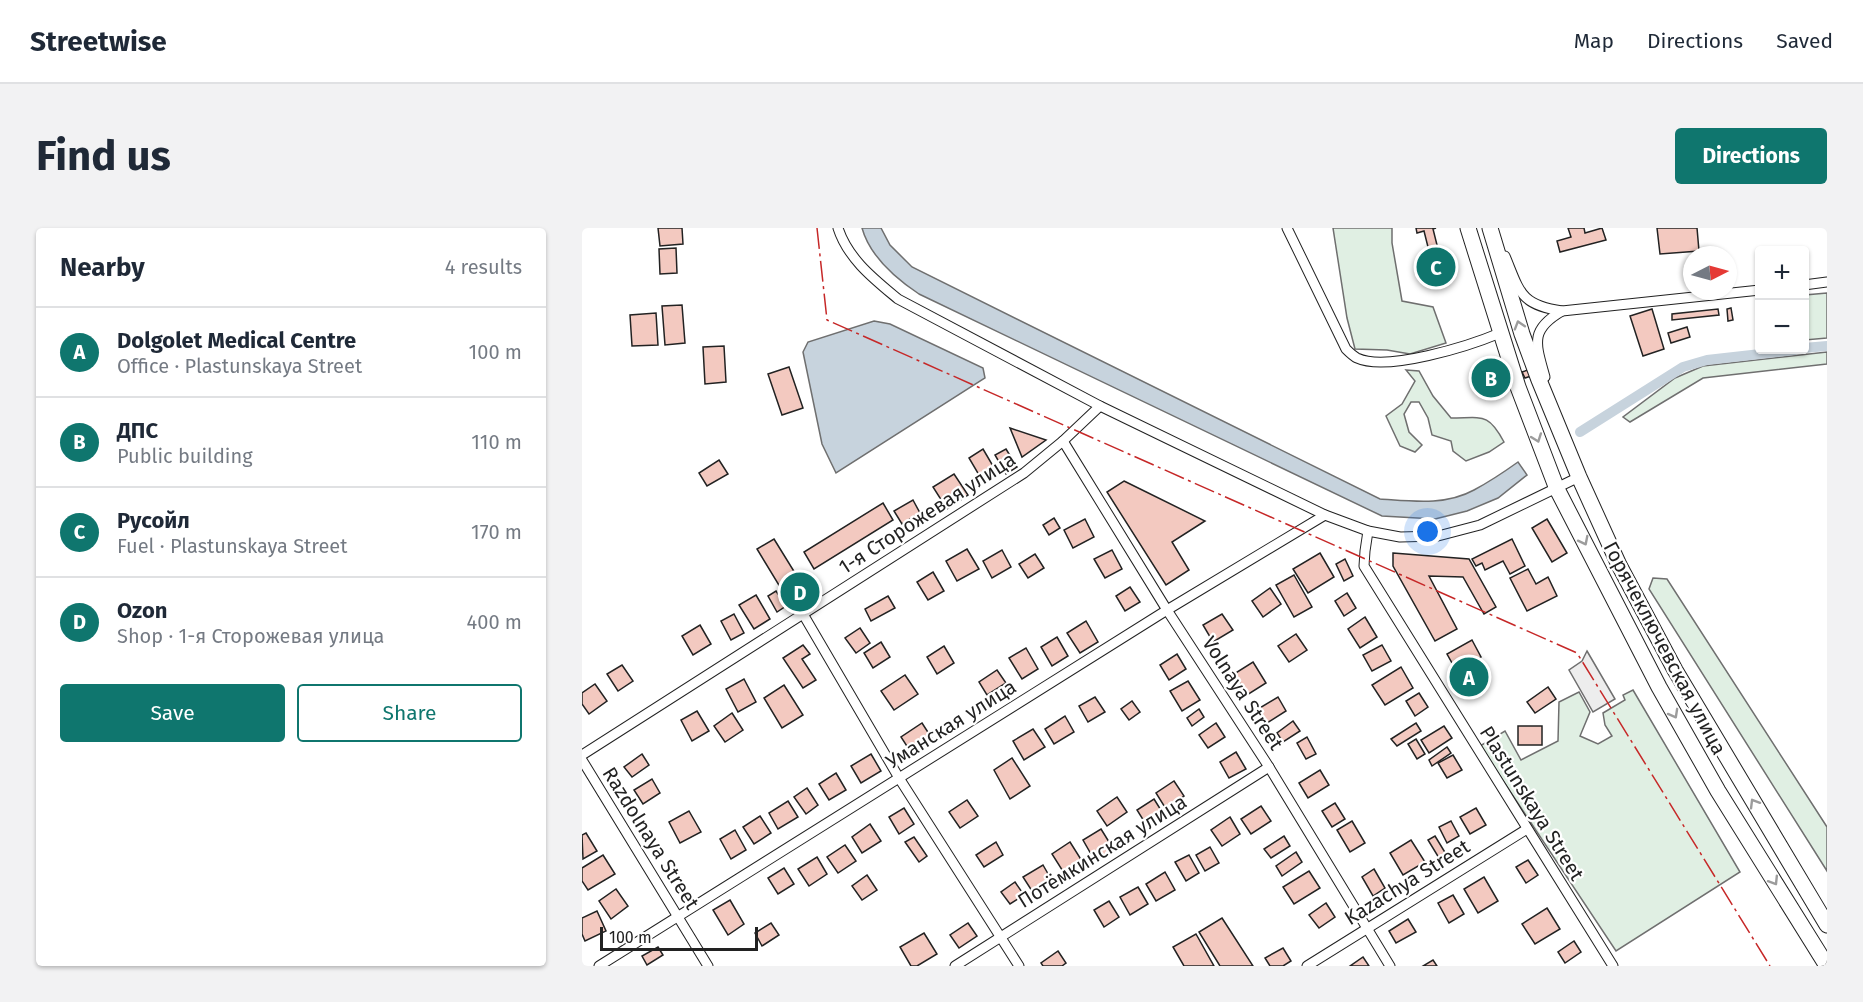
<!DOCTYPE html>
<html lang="en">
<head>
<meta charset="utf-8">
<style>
	:root { --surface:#fff; --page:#f2f2f3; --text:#1f2937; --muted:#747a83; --line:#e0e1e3; --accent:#0f766e }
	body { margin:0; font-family:"Fira Sans",sans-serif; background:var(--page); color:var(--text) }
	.controls { position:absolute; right:18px; top:18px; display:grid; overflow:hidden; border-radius:6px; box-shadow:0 2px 4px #0004 }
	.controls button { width:54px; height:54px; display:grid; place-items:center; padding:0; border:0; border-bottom:2px solid var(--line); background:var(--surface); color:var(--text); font:30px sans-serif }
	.compass { position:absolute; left:1101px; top:18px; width:54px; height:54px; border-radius:50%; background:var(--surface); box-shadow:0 2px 4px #0004; rotate:84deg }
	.scale { position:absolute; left:18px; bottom:15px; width:158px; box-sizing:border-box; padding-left:6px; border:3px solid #222; border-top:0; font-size:16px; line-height:21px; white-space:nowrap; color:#222; -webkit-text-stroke:4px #fff; paint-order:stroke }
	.you { position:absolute; left:846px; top:304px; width:21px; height:21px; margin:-15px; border:4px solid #fff; border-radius:50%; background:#1a73e8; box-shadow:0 0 0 9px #1a73e833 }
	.badge { display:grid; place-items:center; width:39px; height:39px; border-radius:50%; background:var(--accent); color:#fff; font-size:20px; font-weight:700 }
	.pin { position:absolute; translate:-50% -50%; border:3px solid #fff; box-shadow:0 2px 6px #0006 }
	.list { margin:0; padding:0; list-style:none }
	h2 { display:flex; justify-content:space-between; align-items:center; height:78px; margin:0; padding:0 24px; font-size:26px }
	h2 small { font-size:20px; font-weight:400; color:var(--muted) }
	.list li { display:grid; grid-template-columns:39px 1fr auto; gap:18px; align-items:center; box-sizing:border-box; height:90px; padding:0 24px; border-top:2px solid var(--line) }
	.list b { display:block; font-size:22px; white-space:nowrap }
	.list p { margin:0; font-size:20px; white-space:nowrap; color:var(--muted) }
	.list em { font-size:20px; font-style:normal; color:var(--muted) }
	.actions { display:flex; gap:12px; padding:18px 24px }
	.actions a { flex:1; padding:14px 0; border:2px solid var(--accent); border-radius:6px; text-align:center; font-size:21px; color:var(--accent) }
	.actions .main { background:var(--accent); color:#fff }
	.map { position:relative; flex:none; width:1245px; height:738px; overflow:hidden; border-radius:6px }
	header { display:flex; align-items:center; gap:36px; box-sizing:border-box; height:84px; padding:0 30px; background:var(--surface); border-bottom:2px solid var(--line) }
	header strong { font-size:28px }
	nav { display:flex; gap:33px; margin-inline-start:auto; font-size:21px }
	.intro { display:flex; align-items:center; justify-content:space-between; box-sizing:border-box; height:144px; padding:0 36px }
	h1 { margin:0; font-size:42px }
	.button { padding:15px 27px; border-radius:6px; background:var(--accent); color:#fff; font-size:21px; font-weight:700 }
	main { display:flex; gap:36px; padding:0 36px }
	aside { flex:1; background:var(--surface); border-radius:6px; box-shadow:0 2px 4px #0004 }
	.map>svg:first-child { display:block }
	.green { fill:#e0efe3; stroke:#6f6f6f; stroke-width:1.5 }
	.parking { fill:#ededed; stroke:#6f6f6f; stroke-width:1.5 }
	.water { fill:#c7d3dd; stroke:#6f6f6f; stroke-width:1.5 }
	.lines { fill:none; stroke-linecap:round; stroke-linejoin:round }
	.canal { stroke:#c7d3dd; stroke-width:10 }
	.building { fill:#f3c9c0; stroke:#222; stroke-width:1.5 }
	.minor-casing { stroke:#222; stroke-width:11 }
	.primary-casing { stroke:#222; stroke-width:17 }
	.minor { stroke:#fff; stroke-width:9 }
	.primary { stroke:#fff; stroke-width:15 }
	.power { stroke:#c62828; stroke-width:1.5; stroke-dasharray:21 4.5 3 4.5; stroke-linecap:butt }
	.oneway { stroke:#9c9c9c }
	.labels { text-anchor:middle; stroke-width:4.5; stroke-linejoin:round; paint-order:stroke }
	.street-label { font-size:20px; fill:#222; stroke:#fff }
</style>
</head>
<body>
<header>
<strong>Streetwise</strong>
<nav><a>Map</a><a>Directions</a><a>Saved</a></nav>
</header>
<div class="intro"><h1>Find us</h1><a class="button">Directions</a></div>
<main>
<aside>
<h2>Nearby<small>4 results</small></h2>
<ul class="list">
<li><span class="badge">A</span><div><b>Dolgolet Medical Centre</b><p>Office · Plastunskaya Street</p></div><em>100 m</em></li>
<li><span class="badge">B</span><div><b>ДПС</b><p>Public building</p></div><em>110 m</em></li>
<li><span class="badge">C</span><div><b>Русойл</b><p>Fuel · Plastunskaya Street</p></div><em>170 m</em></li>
<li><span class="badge">D</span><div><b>Ozon</b><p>Shop · 1-я Сторожевая улица</p></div><em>400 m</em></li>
</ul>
<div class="actions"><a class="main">Save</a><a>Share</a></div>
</aside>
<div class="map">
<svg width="1245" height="738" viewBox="0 0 1245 738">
	<rect width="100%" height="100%" fill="#fff"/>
	<g class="green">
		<path d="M751 0H810V15L820 73 851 79 864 115 828 126 805 122 773 121 765 90Z"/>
		<path d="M1245 65V110L1223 112V67Z"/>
		<path d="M1245 124V136L1121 150 1048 194 1041 189 1093 150 1121 138Z"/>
		<path d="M824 142 837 143 851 168 869 190C900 190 906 184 922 214L907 224 884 233 871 223 869 213 850 207 846 190 837 174H829L822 186 827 204 840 217 833 224 818 218 804 188 820 176 833 153Z"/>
		<path d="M1071 350 1085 351 1245 599V643L1067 361Z"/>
		<path d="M1051 462 1158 644 1034 723 898 518 923 503 939 532 976 513 977 474 997 464 1008 484 998 508 1016 516 1030 508 1023 497 1021 485 1043 472 1041 467Z"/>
	</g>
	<path class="parking" d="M1005 423 1033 471 1011 484 987 442 1000 433Z"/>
	<g class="water">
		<path d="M280 0H299L308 17 330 39 798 271C829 273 863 278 892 262 907 254 922 244 936 234L945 247 916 270 885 283 853 291 800 288 337 66C313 50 288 29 280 0Z"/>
		<path d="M292 93 308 96 401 140 403 150 254 245 240 216 221 124 226 114Z"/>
	</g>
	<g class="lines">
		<g class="canal">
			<path d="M1222 120 1245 118"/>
			<path d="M998 204 1101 139 1125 132 1213 122"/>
		</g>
	</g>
	<g class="building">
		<path d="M76 0H100L101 16 78 18Z"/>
		<path d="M834 0H854L851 1 858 29 849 31 842 3 835 5Z"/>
		<path d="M986 0H1002L1003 5 1020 0 1024 12 978 24 975 13 989 9Z"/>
		<path d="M1075 0H1115L1117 23 1078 26Z"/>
		<path d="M94 20 95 45 78 46 77 21Z"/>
		<path d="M862 28 866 45 845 50 841 33Z"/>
		<path d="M100 77 103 115 83 117 80 78Z"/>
		<path d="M1149 80 1151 92 1146 93 1145 81Z"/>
		<path d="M1070 81 1082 121 1061 128 1048 88Z"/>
		<path d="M1136 81 1137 87 1090 92V86Z"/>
		<path d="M74 85 76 117 50 118 48 87Z"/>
		<path d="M1105 99 1108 109 1089 115 1086 105Z"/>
		<path d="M142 118 144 154 123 156 121 119Z"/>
		<path d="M918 137 924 154 900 163 894 146Z"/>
		<path d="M207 139 221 180 200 187 186 146Z"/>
		<path d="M946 142 949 148 943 150 940 144Z"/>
		<path d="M428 200 464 212 440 229Z"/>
		<path d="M401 221 411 238 397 247 387 230Z"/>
		<path d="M424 221 435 239 424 246 413 227Z"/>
		<path d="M137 232 146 246 125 258 117 245Z"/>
		<path d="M372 246 386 267 365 281 351 259Z"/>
		<path d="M542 253 623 293 590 314 607 342 584 357 525 264Z"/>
		<path d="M331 272 338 285 320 296 312 283Z"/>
		<path d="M301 275 311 292 232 341 222 324Z"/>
		<path d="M472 290 478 300 467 307 461 297Z"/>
		<path d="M503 291 512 309 491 320 482 302Z"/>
		<path d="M965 291 985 325 970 334 950 300Z"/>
		<path d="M192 311 226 366 209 377 175 321Z"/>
		<path d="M930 311 943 338 928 346 921 333 903 342 900 335 894 338 890 331Z"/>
		<path d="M385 321 397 341 375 353 364 333Z"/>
		<path d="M420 322 429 339 410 350 401 333Z"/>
		<path d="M530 322 540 341 523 350 512 331Z"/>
		<path d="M738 325 752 349 726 365 711 341Z"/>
		<path d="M811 325 887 331 914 379 902 386 881 349 847 348 875 401 853 413 811 338Z"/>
		<path d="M453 326 462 340 446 350 437 336Z"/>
		<path d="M763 331 771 348 762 353 754 336Z"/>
		<path d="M946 341 954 356 966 349 975 368 945 383 928 350Z"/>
		<path d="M351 344 362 363 346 372 335 354Z"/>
		<path d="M712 347 730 379 712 389 694 357Z"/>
		<path d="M548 359 558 374 543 383 534 368Z"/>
		<path d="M688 360 699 376 681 389 670 373Z"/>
		<path d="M194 363 204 378 195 384 186 368Z"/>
		<path d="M765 365 774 380 762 388 753 373Z"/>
		<path d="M174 367 188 391 172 401 157 377Z"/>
		<path d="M306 368 313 380 289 393 283 381Z"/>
		<path d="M152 386 162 405 149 412 139 393Z"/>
		<path d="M640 386 651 402 631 414 621 397Z"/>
		<path d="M783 389 795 409 778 420 766 401Z"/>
		<path d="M504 393 516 414 498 425 485 405Z"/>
		<path d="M118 397 129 416 111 427 100 408Z"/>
		<path d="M278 400 288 415 274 425 263 410Z"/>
		<path d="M714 406 725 422 707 434 696 418Z"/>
		<path d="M475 409 486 428 470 438 459 419Z"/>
		<path d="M890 412 899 429 874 442 865 426Z"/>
		<path d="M299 414 308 429 291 440 282 425Z"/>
		<path d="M221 417 228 426 220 431 234 452 221 460 201 430Z"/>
		<path d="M800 417 809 433 790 443 781 427Z"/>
		<path d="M362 418 372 435 355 446 345 429Z"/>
		<path d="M444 420 456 441 440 451 427 430Z"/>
		<path d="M595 426 604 441 587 452 578 437Z"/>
		<path d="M671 434 684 455 665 467 652 446Z"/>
		<path d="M895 435 904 452 884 462 876 446Z"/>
		<path d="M40 437 51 453 36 463 25 446Z"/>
		<path d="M819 439 831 460 803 477 790 457Z"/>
		<path d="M415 442 424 455 405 467 397 454Z"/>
		<path d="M323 447 336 466 312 482 299 463Z"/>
		<path d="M162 451 174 474 156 484 144 461Z"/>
		<path d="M606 453 618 472 600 483 588 463Z"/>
		<path d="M13 456 25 473 7 486 0 476V465Z"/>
		<path d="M202 457 221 487 200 500 182 470Z"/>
		<path d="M966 459 974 471 953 485 945 474Z"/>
		<path d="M837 465 846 479 833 488 824 473Z"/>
		<path d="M513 469 523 484 506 494 497 478Z"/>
		<path d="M696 469 704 483 685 495 676 481Z"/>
		<path d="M550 473 558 484 547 492 539 481Z"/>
		<path d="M617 481 622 489 610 498 605 490Z"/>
		<path d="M115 483 127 503 110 513 99 492Z"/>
		<path d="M150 485 161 502 143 514 132 498Z"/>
		<path d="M483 488 492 504 472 516 463 501Z"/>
		<path d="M711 493 718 503 701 514 695 505Z"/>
		<path d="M340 495 351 512 330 526 319 509Z"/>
		<path d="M634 495 643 509 626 520 617 507Z"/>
		<path d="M834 495 839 503 815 518 809 511Z"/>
		<path d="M862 498 870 510 847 525 839 512Z"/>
		<rect x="936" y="498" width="24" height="19"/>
		<path d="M451 501 463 519 442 532 431 513Z"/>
		<path d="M725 509 734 526 724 531 715 515Z"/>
		<path d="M834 511 843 526 835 531 826 516Z"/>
		<path d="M865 519 869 525 850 538 847 532Z"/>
		<path d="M654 524 664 541 647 550 638 534Z"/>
		<path d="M60 526 67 537 50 549 42 539Z"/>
		<path d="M289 526 299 543 279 555 269 538Z"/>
		<path d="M871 527 880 542 865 550 856 535Z"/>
		<path d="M430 530 448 558 428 571 412 542Z"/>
		<path d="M738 542 747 557 726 570 717 555Z"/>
		<path d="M254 545 264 562 247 572 237 556Z"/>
		<path d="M70 551 78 565 61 576 52 562Z"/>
		<path d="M592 553 602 568 584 581 574 565Z"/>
		<path d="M225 560 236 577 224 586 212 569Z"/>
		<path d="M535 569 545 584 525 598 515 583Z"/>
		<path d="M572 571 582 587 565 598 555 582Z"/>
		<path d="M385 572 396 588 378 600 367 584Z"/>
		<path d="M206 573 216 589 196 601 187 585Z"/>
		<path d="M753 575 763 591 750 599 740 583Z"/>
		<path d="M679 578 689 593 669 606 659 591Z"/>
		<path d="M322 580 332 596 317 606 307 589Z"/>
		<path d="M894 580 904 597 888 606 878 589Z"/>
		<path d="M107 583 119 604 98 615 87 594Z"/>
		<path d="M178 588 189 605 172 616 161 599Z"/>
		<path d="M648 589 658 606 640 618 629 602Z"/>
		<path d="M770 593 783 615 768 624 755 602Z"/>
		<path d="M869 593 877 608 865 615 857 599Z"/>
		<path d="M288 596 299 613 280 625 270 609Z"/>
		<path d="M519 601 532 622 513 633 501 612Z"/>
		<path d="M153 602 164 622 149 631 138 611Z"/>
		<path d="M4 605 15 623 1 631 0 607Z"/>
		<path d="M702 608 708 618 689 630 682 621Z"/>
		<path d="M853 608 864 626 857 630 846 612Z"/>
		<path d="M332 609 345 628 337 634 323 614Z"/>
		<path d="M829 612 843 634 821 647 808 625Z"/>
		<path d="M414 614 421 627 402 639 394 627Z"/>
		<path d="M488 614 500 633 482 645 470 626Z"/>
		<path d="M263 617 274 633 256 645 245 629Z"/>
		<path d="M628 619 637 635 623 643 614 627Z"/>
		<path d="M714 624 720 634 700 648 694 638Z"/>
		<path d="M21 627 33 646 6 662 0 653V640Z"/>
		<path d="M607 627 617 645 604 653 593 634Z"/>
		<path d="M235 629 245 646 227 658 216 641Z"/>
		<path d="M946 632 956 647 944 655 934 639Z"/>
		<path d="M461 637 469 651 450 663 441 649Z"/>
		<path d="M202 640 212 656 196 666 186 650Z"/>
		<path d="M792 641 803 660 791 668 780 649Z"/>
		<path d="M727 643 738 660 712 676 701 659Z"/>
		<path d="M583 644 593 662 574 673 564 656Z"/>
		<path d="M285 647 295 662 280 672 270 658Z"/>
		<path d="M902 649 916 673 896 685 882 661Z"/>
		<path d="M433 654 442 667 428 676 419 664Z"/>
		<path d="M556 659 566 676 548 687 538 669Z"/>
		<path d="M34 661 46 678 29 691 17 673Z"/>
		<path d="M871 667 882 686 867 695 856 675Z"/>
		<path d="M148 672 162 696 146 707 131 682Z"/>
		<path d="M527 673 537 689 522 699 512 682Z"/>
		<path d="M744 675 753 689 737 700 727 687Z"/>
		<path d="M965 680 978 701 953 716 940 696Z"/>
		<path d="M15 683 24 703 3 713 0 706V690Z"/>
		<path d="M640 690 671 738H638L617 704Z"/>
		<path d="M826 691 834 704 814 715 807 703Z"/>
		<path d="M189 695 197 707 180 718 173 705Z"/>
		<path d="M386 695 395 708 377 720 368 707Z"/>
		<path d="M342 705 355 726 335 738H329L318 719Z"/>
		<path d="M614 706 632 738H602L591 719Z"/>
		<path d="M992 713 999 724 983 735 976 724Z"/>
		<path d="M76 719 81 727 65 737 60 728Z"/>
		<path d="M701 720 709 733 701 738H688L683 730Z"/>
		<path d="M476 723 484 735 480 738H461L459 735Z"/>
		<path d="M781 729 787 738H768Z"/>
		<path d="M851 732 855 738H841Z"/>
	</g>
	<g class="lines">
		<g class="minor-casing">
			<g id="minor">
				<path d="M256 0C266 31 292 51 316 71L518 178 743 287 786 303 818 309 856 308 898 297 997 249"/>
				<path d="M705 0 764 121C767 124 771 128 775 130 805 144 887 118 918 105"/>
				<path d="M923 28C938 64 938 77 980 83L1178 62"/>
				<path d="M1222 57 1245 54"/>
				<path d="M963 149C954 116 947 102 980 83"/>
				<path d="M481 213 585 382 687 539 808 738"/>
				<path d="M786 303 783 323 782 338 1031 738"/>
				<path d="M221 386 317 550 437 738"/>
				<path d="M0 527 442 245 481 213 518 178"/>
				<path d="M0 532 126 738"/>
				<path d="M17 738 585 382 743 287"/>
				<path d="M373 738 687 539"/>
				<path d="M725 738 945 601"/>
			</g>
		</g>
		<g class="primary-casing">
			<g id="primary">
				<path d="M886 0 936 159 975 261 1077 459 1136 563 1245 738"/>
				<path d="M908 0 940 106 957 152 997 249 1037 337 1093 442 1245 697"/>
			</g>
		</g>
		<use href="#minor" class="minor"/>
		<use href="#primary" class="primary"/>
		<path class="power" d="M235 0 245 92 995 425 1188 738"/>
	</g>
	<defs><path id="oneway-chevron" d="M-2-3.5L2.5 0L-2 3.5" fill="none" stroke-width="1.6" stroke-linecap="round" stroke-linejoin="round" transform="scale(1.5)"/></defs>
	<g class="oneway">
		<use href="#oneway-chevron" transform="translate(937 97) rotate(-107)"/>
		<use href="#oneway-chevron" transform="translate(955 210) rotate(70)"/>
		<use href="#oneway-chevron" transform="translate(1002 313) rotate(63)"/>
		<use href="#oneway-chevron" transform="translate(1092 486) rotate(61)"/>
		<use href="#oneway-chevron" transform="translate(1172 575) rotate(-121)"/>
		<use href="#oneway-chevron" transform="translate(1192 653) rotate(58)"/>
	</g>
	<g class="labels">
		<g class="street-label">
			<text transform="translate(345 285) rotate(-33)" y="7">1-я Сторожевая улица</text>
			<text transform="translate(1083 420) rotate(62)" y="7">Горячеключевская улица</text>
			<text transform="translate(661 465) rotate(57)" y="7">Volnaya Street</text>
			<text transform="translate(369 496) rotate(-32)" y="7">Уманская улица</text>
			<text transform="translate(950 575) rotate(58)" y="7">Plastunskaya Street</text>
			<text transform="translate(69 610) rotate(58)" y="7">Razdolnaya Street</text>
			<text transform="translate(520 623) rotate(-32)" y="7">Потёмкинская улица</text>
			<text transform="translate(825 654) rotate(-32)" y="7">Kazachya Street</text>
		</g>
	</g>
</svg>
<div class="controls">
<button>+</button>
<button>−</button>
</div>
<svg class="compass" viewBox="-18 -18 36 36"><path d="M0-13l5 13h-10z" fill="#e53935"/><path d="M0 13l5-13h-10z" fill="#747a83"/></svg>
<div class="scale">100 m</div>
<div class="you"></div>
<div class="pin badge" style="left:887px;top:449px">A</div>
<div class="pin badge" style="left:909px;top:150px">B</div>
<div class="pin badge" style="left:854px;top:39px">C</div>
<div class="pin badge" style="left:218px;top:364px">D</div>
</div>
</main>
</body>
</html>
